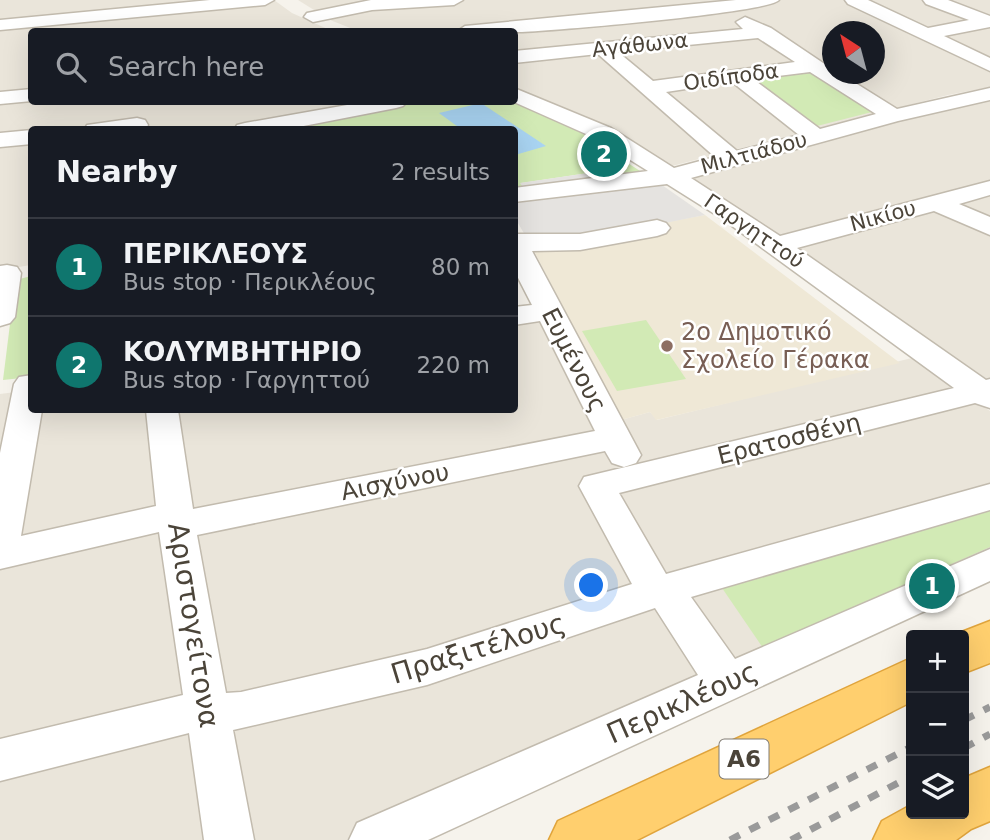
<!DOCTYPE html>
<html lang="en">
<head>
<meta charset="utf-8">
<style>
	:root { --surface:#171b24; --page:#20242c; --text:#f1f3f6; --muted:#9ea1a6; --line:#363941; --accent:#0f766e }
	body { margin:0; font-family:"DejaVu Sans",sans-serif; background:var(--page); color:var(--text) }
	.controls { position:absolute; right:21px; bottom:21px; display:grid; overflow:hidden; border-radius:7px; box-shadow:0 7px 28px #0002 }
	.controls button { width:63px; height:63px; display:grid; place-items:center; padding:0; border:0; border-bottom:2px solid var(--line); background:var(--surface); color:var(--text); font:35px sans-serif }
	.compass { position:absolute; left:822px; top:21px; width:63px; height:63px; border-radius:50%; background:var(--surface); box-shadow:0 7px 28px #0002; rotate:324deg }
	.you { position:absolute; left:592px; top:586px; width:24px; height:24px; margin:-18px; border:5px solid #fff; border-radius:50%; background:#1a73e8; box-shadow:0 0 0 10px #1a73e833 }
	.badge { display:grid; place-items:center; width:46px; height:46px; border-radius:50%; background:var(--accent); color:#fff; font-size:23px; font-weight:700 }
	.pin { position:absolute; translate:-50% -50%; border:4px solid #fff; box-shadow:0 2px 7px #0006 }
	.list { margin:0; padding:0; list-style:none }
	h2 { display:flex; justify-content:space-between; align-items:center; height:91px; margin:0; padding:0 28px; font-size:30px }
	h2 small { font-size:23px; font-weight:400; color:var(--muted) }
	.list li { display:grid; grid-template-columns:46px 1fr auto; gap:21px; align-items:center; box-sizing:border-box; height:98px; padding:0 28px; border-top:2px solid var(--line) }
	.list b { display:block; font-size:26px; white-space:nowrap }
	.list p { margin:0; font-size:23px; white-space:nowrap; color:var(--muted) }
	.list em { font-size:23px; font-style:normal; color:var(--muted) }
	.icon { flex:none; width:38px; height:38px; fill:none; stroke:currentColor; stroke-width:2; stroke-linecap:round; stroke-linejoin:round }
	.map { position:relative; flex:none; width:990px; height:840px; overflow:hidden }
	.search { position:absolute; background:var(--surface); box-shadow:0 7px 28px #0002; left:28px; top:28px; width:490px; height:77px; display:flex; align-items:center; gap:18px; box-sizing:border-box; padding:0 24px; border-radius:7px; color:var(--muted); font-size:26px }
	.panel { position:absolute; background:var(--surface); box-shadow:0 7px 28px #0002; left:28px; top:126px; width:490px; height:287px; border-radius:7px }
	.map>svg:first-child { display:block }
	.residential { fill:#eae5da; fill-rule:evenodd }
	.education { fill:#efe8d6 }
	.green { fill:#d2eab5 }
	.parking { fill:#e5e3e0 }
	.water { fill:#a9d4f2 }
	.lines { fill:none; stroke-linecap:round; stroke-linejoin:round }
	.minor-casing { stroke:#c2bbae; stroke-width:3 }
	.highway-casing { stroke:#e0a43c; stroke-width:3 }
	.minor { fill:#fff; fill-rule:evenodd }
	.highway { fill:#ffcf6e; fill-rule:evenodd }
	.rail { stroke:#9a9a9a; stroke-width:7; stroke-dasharray:11 11; stroke-linecap:butt }
	.education-dot { fill:#8d6e63; stroke:#fff; stroke-width:2.5 }
	.labels { text-anchor:middle; stroke-width:5; stroke-linejoin:round; paint-order:stroke }
	.far-street-label { font-size:21px; fill:#4b4439; stroke:#fff }
	.shield { fill:#fff; stroke:#817c74; stroke-width:2 }
	.shield-label { font-size:23px; font-weight:bold; fill:#4b4439 }
	.education-label { font-size:24px; fill:#785e54; stroke:#fff; text-anchor:start }
	.street-label { font-size:24px; fill:#4b4439; stroke:#fff }
	.near-street-label { font-size:28px; fill:#4b4439; stroke:#fff }
</style>
</head>
<body>
<div class="map">
<svg width="990" height="840" viewBox="0 0 990 840">
	<rect width="100%" height="100%" fill="#f6f3ec"/>
	<g class="residential">
		<path d="M0 0H274L292 13 332 31 32 32 31 91 0 94Z"/>
		<path d="M298 0H990V87L948 95 672 166 586 116 515 89 514 32 358 31 330 20ZM832 32H874V74H832Z"/>
		<path d="M990 95V381L780 237 683 175Z"/>
		<path d="M31 99 32 102H402L265 129 32 130 31 265 0 270V102Z"/>
		<path d="M561 304 621 420 650 412 657 420 912 358 990 411V555L347 840H0V394L31 390 32 410H514L515 310Z"/>
	</g>
	<path class="education" d="M705 215 900 363 656 420 650 412 621 420 532 247Z"/>
	<g class="green">
		<path d="M808 69 872 112 813 127 746 78Z"/>
		<path d="M402 102H514L573 127 640 171 608 177 602 171 521 183 525 189 515 191 514 130 263 128Z"/>
		<path d="M31 276V377L3 380 15 284 16 280Z"/>
		<path d="M646 320 686 379 617 391 582 331Z"/>
		<path d="M990 507V547L763 648 720 585Z"/>
	</g>
	<path class="parking" d="M602 171 616 184 659 183 705 215 665 223 670 229 584 244 532 247 515 218 514 198 529 196 520 183Z"/>
	<path class="water" d="M481 103 546 146 515 155 514 130 461 129 439 113Z"/>
	<g class="lines">
		<g class="minor-casing">
			<g id="minor">
				<path d="M210 0H274L265 5 0 30V20Z"/>
				<path d="M371 0H463L454 5 372 10 313 22 304 17 307 13Z"/>
				<path d="M736 0H779C767 13 551 31 519 32 501 33 477 32 456 32L465 26Z"/>
				<path d="M845 0H868L928 28 969 20 926 4 923 0H948L990 16V27L944 36 990 58V71L848 4Z"/>
				<path d="M745 17 771 28 832 69V74H841L897 109 990 88V100L898 121 691 178 780 236 990 181V195L959 204 990 217V235L934 211 797 248 986 380 990 379V408L975 403 619 493 666 574 990 484V510L691 597 735 659 990 549V581L428 840H349L357 823 698 675 655 608 427 685 233 730 254 840H204L189 733 0 781V739L183 695 159 532 0 569V453L14 384 19 377 32 375V410H42L21 536 156 506 146 410H178L193 509 595 431 540 321 514 325V307L532 305 514 270V234H580L657 220 666 223 670 228 666 233 657 236 580 250 532 251 641 455 636 463 624 467 612 463 605 451 197 535 226 693 241 692 427 649 632 584 579 486 584 477 954 388 721 218 667 184 514 202V188L648 171 595 138 514 102V88L611 128 674 168 715 157 598 54 514 63V51L743 29 736 22ZM758 38 795 62 653 81 618 52ZM810 72 876 114 820 129 753 79ZM732 82 799 135 737 151 666 92Z"/>
				<path d="M32 89V101L0 104V92Z"/>
				<path d="M364 102H407L403 106 396 108 283 130H234L237 125 245 123Z"/>
				<path d="M137 118 145 120 148 125 145 130H84L87 125Z"/>
				<path d="M32 130V144L0 147V133Z"/>
				<path d="M7 265 17 267 21 273 15 317 10 323 0 326V266Z"/>
			</g>
		</g>
		<g class="highway-casing">
			<g id="highway">
				<path d="M990 621V663L964 673V635H954Z"/>
				<path d="M911 658V702L637 840H549L558 821Z"/>
				<path d="M990 767V821L971 829 956 840H873L882 821 911 805V814H964V778Z"/>
			</g>
		</g>
		<use href="#minor" class="minor"/>
		<use href="#highway" class="highway"/>
		<g class="rail">
			<path d="M964 720 990 707"/>
			<path d="M964 748 990 734"/>
			<path d="M730 840 911 747"/>
			<path d="M791 840 911 776"/>
		</g>
	</g>
	<circle class="education-dot" cx="667" cy="346" r="7"/>
	<g class="labels">
		<g class="far-street-label">
			<text transform="translate(640 45) rotate(-6)" y="7">Αγάθωνα</text>
			<text transform="translate(731 77) rotate(-8)" y="7">Οιδίποδα</text>
			<text transform="translate(754 153) rotate(-15)" y="7">Μιλτιάδου</text>
			<text transform="translate(883 216) rotate(-15)" y="7">Νικίου</text>
			<text transform="translate(754 231) rotate(34)" y="7">Γαργηττού</text>
		</g>
		<rect class="shield" x="719.5" y="739.5" width="49" height="39" rx="5"/>
		<g class="shield-label">
			<text x="744" y="767">Α6</text>
		</g>
		<g class="education-label">
			<text x="681" y="340">2ο Δημοτικό<tspan x="681" dy="28">Σχολείο Γέρακα</tspan></text>
		</g>
		<g class="street-label">
			<text transform="translate(574 360) rotate(63)" y="8">Ευμένους</text>
			<text transform="translate(789 439) rotate(-14)" y="8">Ερατοσθένη</text>
			<text transform="translate(395 482) rotate(-11)" y="8">Αισχύνου</text>
		</g>
		<g class="near-street-label">
			<text transform="translate(194 625) rotate(81)" y="10">Αριστογείτονα</text>
			<text transform="translate(478 648) rotate(-17)" y="10">Πραξιτέλους</text>
			<text transform="translate(682 702) rotate(-24)" y="10">Περικλέους</text>
		</g>
	</g>
</svg>
<div class="controls">
<button>+</button>
<button>−</button>
<button><svg class="icon" aria-label="layers" viewBox="0 0 24 24"><path d="M12 4l9 5-9 5-9-5zM3 14l9 5 9-5"/></svg></button>
</div>
<svg class="compass" viewBox="-18 -18 36 36"><path d="M0-13l5 13h-10z" fill="#e53935"/><path d="M0 13l5-13h-10z" fill="#9ea1a6"/></svg>
<div class="you"></div>
<div class="pin badge" style="left:932px;top:586px">1</div>
<div class="pin badge" style="left:604px;top:154px">2</div>
<div class="search"><svg class="icon" aria-label="search" viewBox="0 0 24 24"><circle cx="10" cy="10" r="6"/><path d="M15 15l6 6"/></svg>Search here</div>
<section class="panel">
<h2>Nearby<small>2 results</small></h2>
<ul class="list">
<li><span class="badge">1</span><div><b>ΠΕΡΙΚΛΕΟΥΣ</b><p>Bus stop · Περικλέους</p></div><em>80 m</em></li>
<li><span class="badge">2</span><div><b>ΚΟΛΥΜΒΗΤΗΡΙΟ</b><p>Bus stop · Γαργηττού</p></div><em>220 m</em></li>
</ul>
</section>
</div>
</body>
</html>
